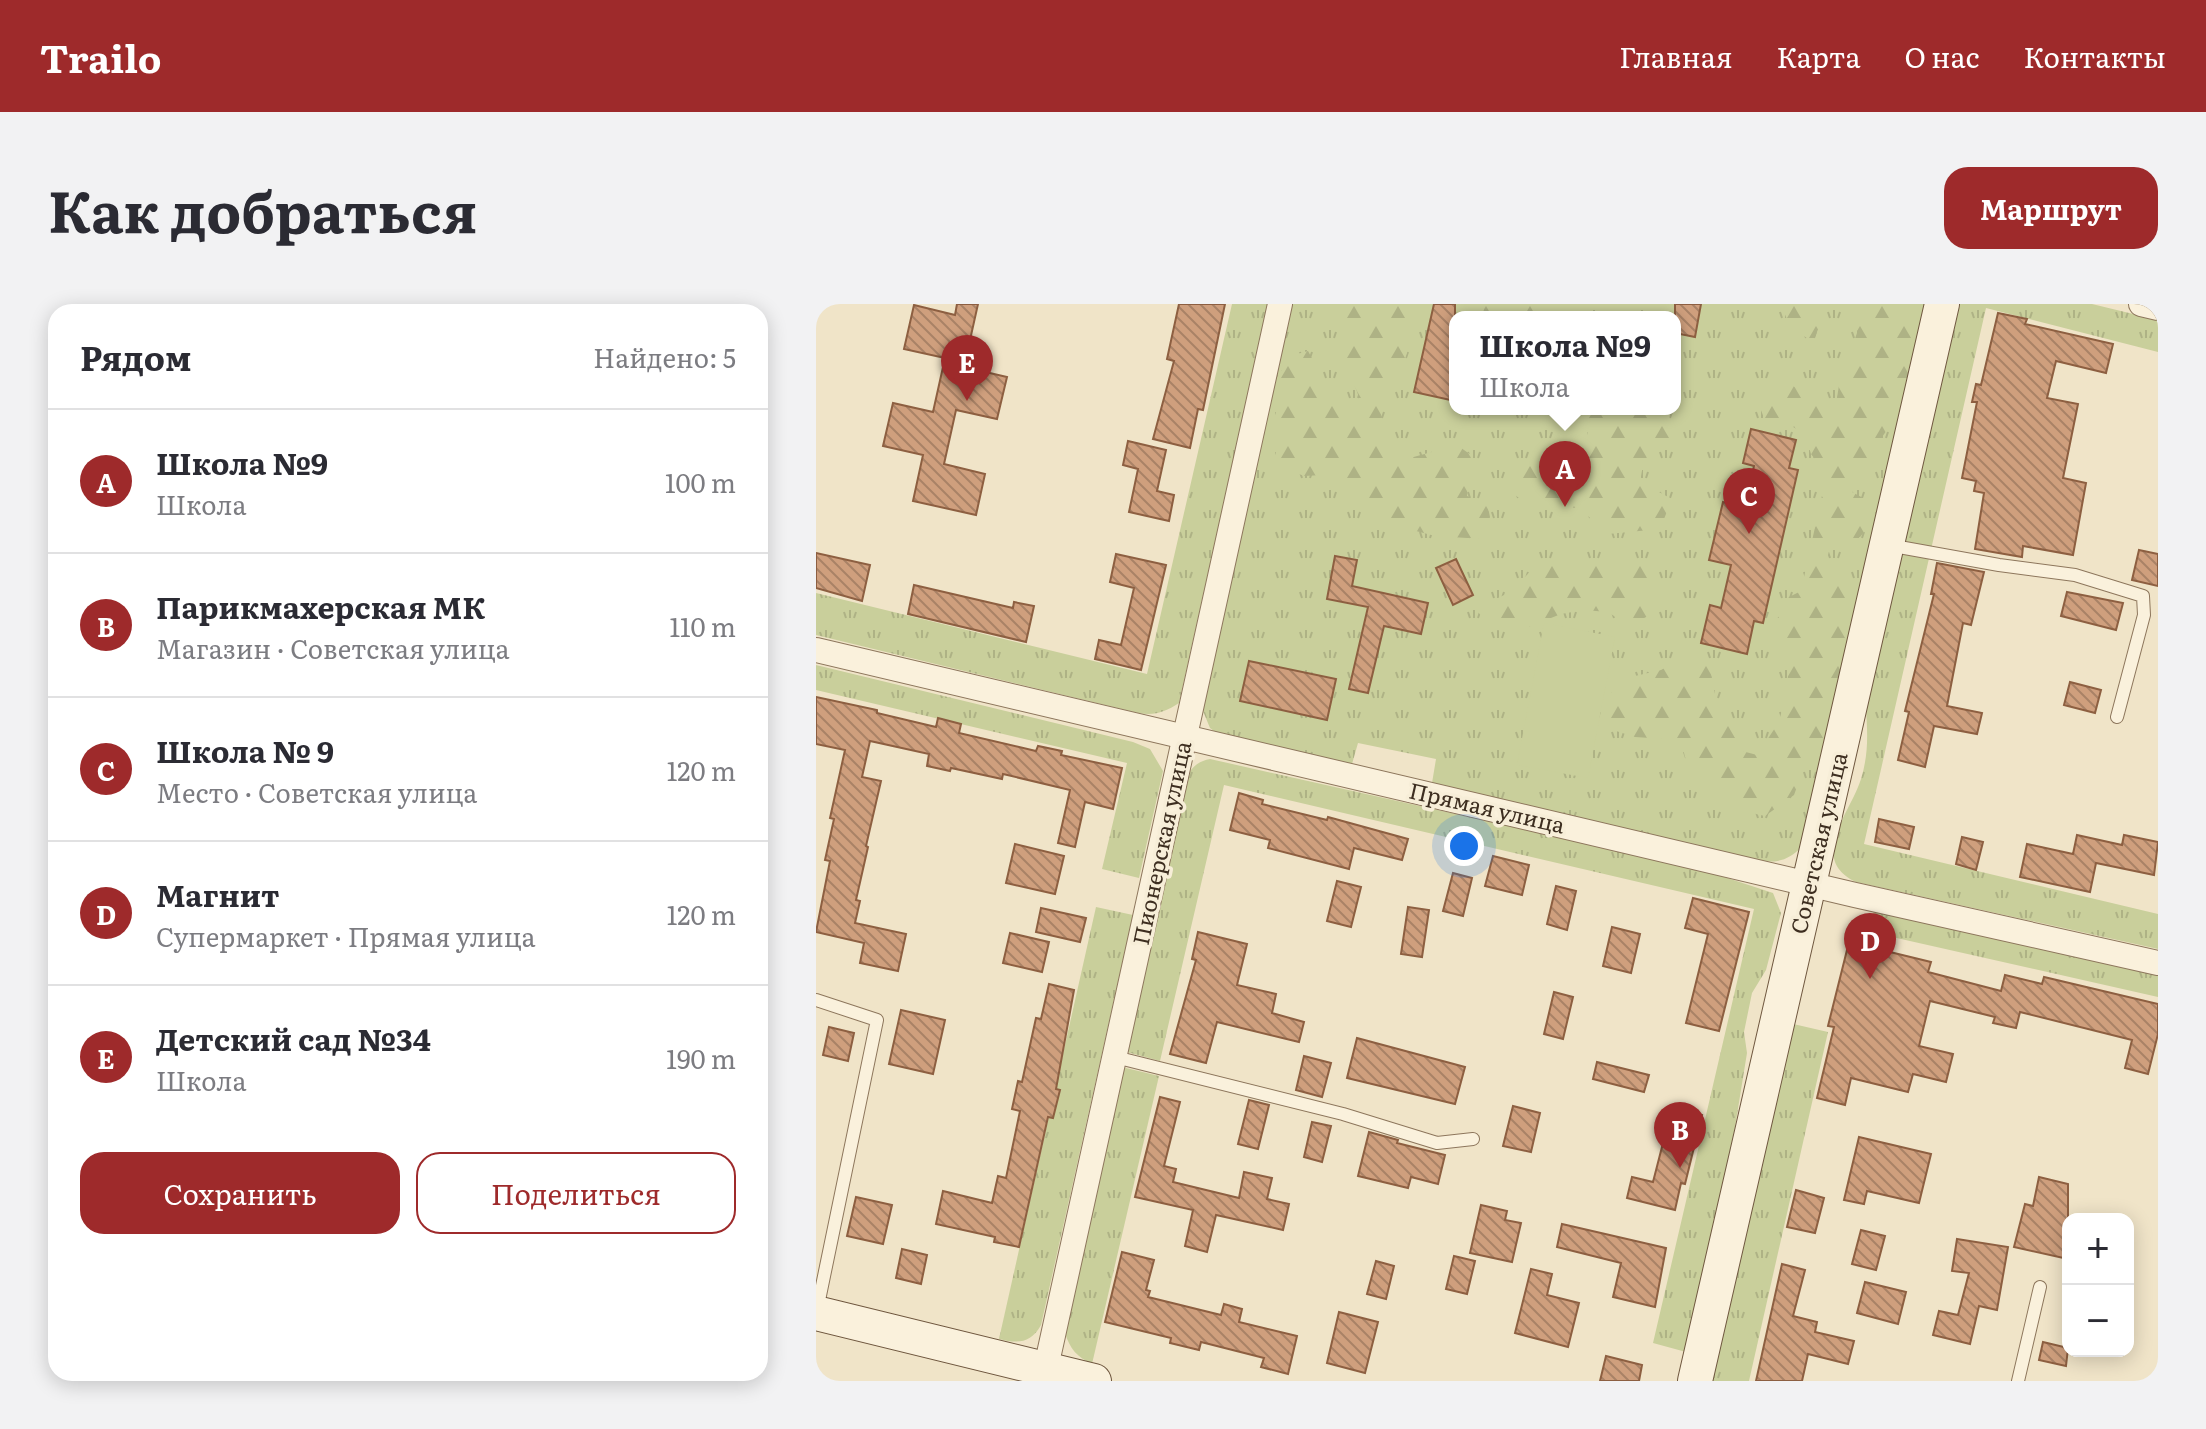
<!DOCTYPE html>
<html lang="ru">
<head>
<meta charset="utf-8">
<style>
	:root { --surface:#fff; --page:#f2f2f3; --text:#2b2b33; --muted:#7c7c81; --line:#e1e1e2; --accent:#9e2a2b }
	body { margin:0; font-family:Literata,serif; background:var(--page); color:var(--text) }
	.controls { position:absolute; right:24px; bottom:24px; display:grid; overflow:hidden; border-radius:16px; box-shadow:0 4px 20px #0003 }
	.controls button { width:72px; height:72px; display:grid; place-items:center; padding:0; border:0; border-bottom:2px solid var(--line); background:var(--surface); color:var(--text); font:40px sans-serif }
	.you { position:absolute; left:648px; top:542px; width:28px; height:28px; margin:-20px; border:6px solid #fff; border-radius:50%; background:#1a73e8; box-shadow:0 0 0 12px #1a73e833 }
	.badge { display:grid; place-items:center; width:52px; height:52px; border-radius:50%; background:var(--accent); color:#fff; font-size:26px; font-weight:700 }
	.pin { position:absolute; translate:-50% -66px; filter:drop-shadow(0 2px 4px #0008) }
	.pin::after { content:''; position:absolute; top:42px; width:28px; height:24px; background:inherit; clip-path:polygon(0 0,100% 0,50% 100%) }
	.popup { position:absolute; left:633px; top:7px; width:232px; height:104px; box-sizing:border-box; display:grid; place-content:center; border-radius:16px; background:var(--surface); filter:drop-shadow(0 2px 6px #0005); font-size:26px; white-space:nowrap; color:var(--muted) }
	.popup b { font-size:30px; color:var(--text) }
	.popup::after { content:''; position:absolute; left:50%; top:100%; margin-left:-16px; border:16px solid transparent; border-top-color:var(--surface) }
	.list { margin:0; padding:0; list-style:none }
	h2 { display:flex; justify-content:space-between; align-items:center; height:104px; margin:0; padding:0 32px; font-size:34px }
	h2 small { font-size:26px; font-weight:400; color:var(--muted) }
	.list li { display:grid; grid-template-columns:52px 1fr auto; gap:24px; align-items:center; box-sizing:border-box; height:144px; padding:0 32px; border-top:2px solid var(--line) }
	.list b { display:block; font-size:30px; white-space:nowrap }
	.list p { margin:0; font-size:26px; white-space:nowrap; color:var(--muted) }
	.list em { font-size:26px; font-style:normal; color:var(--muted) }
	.actions { display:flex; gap:16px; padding:24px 32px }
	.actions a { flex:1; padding:18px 0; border:2px solid var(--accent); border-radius:24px; text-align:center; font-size:28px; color:var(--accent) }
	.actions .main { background:var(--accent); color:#fff }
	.map { position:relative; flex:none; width:1342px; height:1077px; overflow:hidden; border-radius:24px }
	header { display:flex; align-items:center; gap:48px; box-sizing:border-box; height:112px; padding:0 40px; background:var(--accent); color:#fff }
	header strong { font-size:38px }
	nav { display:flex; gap:44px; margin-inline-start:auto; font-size:28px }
	.intro { display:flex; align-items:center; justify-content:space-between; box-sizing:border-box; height:192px; padding:0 48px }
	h1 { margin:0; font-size:56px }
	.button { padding:20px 36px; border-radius:24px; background:var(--accent); color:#fff; font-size:28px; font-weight:700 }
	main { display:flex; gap:48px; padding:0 48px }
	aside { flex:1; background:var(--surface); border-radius:24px; box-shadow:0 4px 20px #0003 }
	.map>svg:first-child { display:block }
	.grass { fill:url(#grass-tufts); fill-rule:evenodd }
	.forest { fill:url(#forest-firs) }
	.pitch { fill:#c9cf9b }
	.building { fill:url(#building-back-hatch); stroke:#8d5f41; stroke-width:2 }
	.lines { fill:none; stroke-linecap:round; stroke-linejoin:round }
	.lane-casing { stroke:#8d765c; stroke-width:14 }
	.street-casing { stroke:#8d765c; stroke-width:26 }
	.secondary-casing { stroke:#6f573f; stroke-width:36 }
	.lane { stroke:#faf1dc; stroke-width:12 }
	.street { stroke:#faf1dc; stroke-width:24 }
	.secondary { stroke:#faf1dc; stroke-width:34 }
	.labels { text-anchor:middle; stroke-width:7; stroke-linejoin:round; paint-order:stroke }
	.street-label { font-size:22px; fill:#3d2e20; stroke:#f7eed8 }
</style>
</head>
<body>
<header>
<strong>Trailo</strong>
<nav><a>Главная</a><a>Карта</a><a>О нас</a><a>Контакты</a></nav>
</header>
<div class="intro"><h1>Как добраться</h1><a class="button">Маршрут</a></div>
<main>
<aside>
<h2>Рядом<small>Найдено: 5</small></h2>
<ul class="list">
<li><span class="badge">A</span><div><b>Школа №9</b><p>Школа</p></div><em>100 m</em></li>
<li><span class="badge">B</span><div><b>Парикмахерская МК</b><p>Магазин · Советская улица</p></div><em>110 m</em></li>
<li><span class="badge">C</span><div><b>Школа № 9</b><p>Место · Советская улица</p></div><em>120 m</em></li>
<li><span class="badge">D</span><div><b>Магнит</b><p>Супермаркет · Прямая улица</p></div><em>120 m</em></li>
<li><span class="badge">E</span><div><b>Детский сад №34</b><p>Школа</p></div><em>190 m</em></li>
</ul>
<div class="actions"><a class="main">Сохранить</a><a>Поделиться</a></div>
</aside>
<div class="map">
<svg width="1342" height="1077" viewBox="0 0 1342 1077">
	<defs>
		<pattern id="grass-tufts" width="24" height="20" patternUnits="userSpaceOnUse" patternTransform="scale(2)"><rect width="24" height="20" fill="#c9cf9b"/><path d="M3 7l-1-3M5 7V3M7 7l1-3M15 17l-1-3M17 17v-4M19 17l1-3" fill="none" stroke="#aeb285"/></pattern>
		<pattern id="forest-firs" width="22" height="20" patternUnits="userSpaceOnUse" patternTransform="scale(2)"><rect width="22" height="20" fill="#c9cf9b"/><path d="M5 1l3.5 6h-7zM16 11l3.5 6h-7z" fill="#aeb285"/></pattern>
		<pattern id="building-back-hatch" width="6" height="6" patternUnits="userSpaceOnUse" patternTransform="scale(2)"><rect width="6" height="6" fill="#cf9f7d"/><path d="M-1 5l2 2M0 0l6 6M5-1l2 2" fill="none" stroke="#a98266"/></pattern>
	</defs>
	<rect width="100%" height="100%" fill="#f0e4c8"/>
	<g class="grass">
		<path d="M416 0H452L363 399C349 408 339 412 322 409L0 331V289L331 370Z"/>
		<path d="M476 0H1109L986 543C972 556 963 559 943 557L615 485 620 455 542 439 536 460 403 431 394 424 387 407ZM639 13H859V105H639Z"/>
		<path d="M1144 0H1276L1342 16V48L1170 4 1048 540 1342 610V645L1040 578C991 555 1035 508 1045 475 1052 452 1052 432 1050 407Z"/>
		<path d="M0 361 317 438 334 445 347 467 323 574 286 565 311 459 0 386Z"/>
		<path d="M394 455 881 564 957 589 965 609 950 666 936 689 928 728 931 749 919 823 870 1048 837 1039 938 605 408 481 344 757 307 747 372 470C378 461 384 457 394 455Z"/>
		<path d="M280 603 317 611 225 1021C215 1039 202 1040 183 1035Z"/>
		<path d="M1058 605 1342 669V693L1054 628Z"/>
		<path d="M973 719 1012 728 933 1077H893Z"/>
		<path d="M306 763 343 772 276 1060C261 1053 254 1045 249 1029Z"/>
	</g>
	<g class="forest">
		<path d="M528 0H602C594 42 592 62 563 95L568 127 594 154 641 141 655 151 651 192 671 199 674 213 667 235 619 232 566 218 532 189 525 170 488 172 460 161V75L474 52 492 47 516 92 546 116C546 84 532 77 527 50 523 35 524 15 528 0Z"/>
		<path d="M669 0H749L756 13H666Z"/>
		<path d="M947 0H1012L997 38 974 23 966 3Z"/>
		<path d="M1036 0H1088L1105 17C1099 43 1095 79 1085 103 1076 127 1053 136 1061 166L1030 169 1027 183 1047 194 1061 212 1044 233 1014 243 1009 263 1042 294 1010 435 990 458 978 491 949 512C929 509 916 499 906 481L881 475 869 453 865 436 819 433 800 427 790 410 796 385 806 375 845 366 864 356H889L894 364 900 395 926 447 941 451 963 418 972 381 971 345 961 333 960 317 973 293 985 287 1007 187 1005 163 995 150 989 130 972 120 950 119 941 96 954 79 975 80 1018 114 1023 81 1041 29 1044 7Z"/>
		<path d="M773 105H839L853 111 858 141 828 155 824 178 856 195 844 225 792 230 763 204C735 202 719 210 697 189L706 165 732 155 755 152 772 139 771 111Z"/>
		<path d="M817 253 832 262 836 288 832 312 813 322 792 308 768 306 745 310 702 327 677 326 662 308 674 298 696 287 723 258 798 259Z"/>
	</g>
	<path class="pitch" d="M728 319 799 333 772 474 701 461Z"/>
	<g class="building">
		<path d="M141 0H162L148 63 191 73 181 115 140 106 128 160 169 170 160 211 97 197 107 151 67 142 77 99 117 108 129 54 88 45 98 1 139 11Z"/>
		<path d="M363 0H409L387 106 382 105 374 144 337 135 358 57 351 55Z"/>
		<path d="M618 0H639V97L598 88Z"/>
		<path d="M859 0H885L879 33 859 29Z"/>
		<path d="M1182 9 1211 15 1209 20 1297 40 1290 69 1240 57 1231 94 1262 100 1247 174 1270 179 1257 251 1207 242 1206 253 1159 245 1168 189 1158 187 1160 177 1146 174 1161 98H1156L1160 80 1165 81Z"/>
		<path d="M935 125 980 136 973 164 982 166 947 319 938 317 931 350 885 339 894 301 905 304 915 261 893 256 907 198 928 204 938 162 927 159Z"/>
		<path d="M312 137 350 146 341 187 358 191 353 217 313 208 322 165 307 161Z"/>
		<path d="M1323 246 1342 250V282L1316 276Z"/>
		<path d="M0 249 54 261 46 297 0 284Z"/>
		<path d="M300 250 350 261 325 366 279 355 283 336 305 341 318 284 294 278Z"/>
		<path d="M519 252 541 256 536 282 612 299 605 330 568 322 552 389 533 385 552 303 511 295Z"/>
		<path d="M640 255 657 291 637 301 620 264Z"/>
		<path d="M1121 259 1168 268 1155 321 1147 319 1131 402 1166 409 1161 430 1118 422 1109 463 1082 456 1093 408 1089 407 1118 290H1115Z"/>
		<path d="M98 281 197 304 198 298 218 302 210 338 92 310Z"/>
		<path d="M1251 288 1307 299 1300 326 1245 312Z"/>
		<path d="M433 357 520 375 511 416 424 397Z"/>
		<path d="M1254 378 1285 386 1279 409 1248 401Z"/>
		<path d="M0 393 61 406V409L120 423 122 414 145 420 143 429 220 447 222 442 246 447 245 451 306 464 297 505 269 498 259 543 242 539 254 486 187 470 186 475 135 464 134 467 111 462 113 450 54 437 46 473 65 477 50 542 52 543 40 596 44 597 39 619 90 630 82 667 44 659 48 639 0 628 14 557 9 556 18 515 14 514 29 446 0 440Z"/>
		<path d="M423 489 447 496 446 500 511 516 512 513 592 535 586 556 538 544 533 565 452 544 454 536 414 526Z"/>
		<path d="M1063 515 1098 523 1093 545 1059 538Z"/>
		<path d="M1261 531 1306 541 1308 531 1342 538 1338 571 1280 559 1274 588 1204 573 1211 540 1257 550Z"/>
		<path d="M1146 533 1167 538 1160 566 1140 560Z"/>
		<path d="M199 540 248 552 239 590 190 579Z"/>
		<path d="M677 552 713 561 706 591 669 582Z"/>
		<path d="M637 569 656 574 647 612 627 607Z"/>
		<path d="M521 577 545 583 535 623 511 617Z"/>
		<path d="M740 582 760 587 751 626 731 620Z"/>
		<path d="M877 594 933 608 903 727 870 719 892 630 869 624Z"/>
		<path d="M592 603 613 606 606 653 585 650Z"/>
		<path d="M225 604 270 614 264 638 220 628Z"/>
		<path d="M796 623 824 630 815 669 787 662Z"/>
		<path d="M382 628 431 640 421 681 460 690 456 709 488 718 483 738 401 718 390 759 354 750 380 656 376 655Z"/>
		<path d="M194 629 233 638 226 668 187 659Z"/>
		<path d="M1033 638 1115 658 1112 668 1185 687 1189 671 1226 680 1228 673 1342 700V730L1332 770 1309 764 1316 736 1204 708 1200 724 1177 719 1179 713 1114 697 1103 742 1137 750 1130 778 1097 770 1092 788 1035 774 1029 801 1001 794 1018 723 1012 722Z"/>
		<path d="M233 680 258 686 240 785 244 786 237 814 232 813 203 943 178 938 179 933 120 920 127 887 176 899 182 872 190 874 204 807 196 805 202 777 206 778 220 714 225 715Z"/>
		<path d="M738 688 757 693 747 735 728 730Z"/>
		<path d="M85 706 129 716 117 770 73 760Z"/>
		<path d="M13 723 38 729 32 757 7 751Z"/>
		<path d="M541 734 649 763 639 800 531 774Z"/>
		<path d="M488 752 515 759 506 793 480 786Z"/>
		<path d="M781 758 833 771 828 788 777 775Z"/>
		<path d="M344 793 364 798 348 862 360 865 357 878 423 894 428 868 456 874 451 895 473 900 467 926 400 911 391 948 369 942 377 906 319 893Z"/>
		<path d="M433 796 453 801 442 845 422 840Z"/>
		<path d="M697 802 724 809 715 848 687 842Z"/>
		<path d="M856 804 886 811 869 880 865 879 859 906 811 894 816 873 837 878Z"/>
		<path d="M496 818 515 822 506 858 488 853Z"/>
		<path d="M553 828 582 836 581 839 629 851 622 880 595 873 592 884 542 872Z"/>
		<path d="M1043 833 1115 850 1103 899 1051 887 1048 900 1028 896Z"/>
		<path d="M1223 873 1252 880V955L1198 943 1209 900 1217 902Z"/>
		<path d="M980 886 1008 894 999 929 971 923Z"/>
		<path d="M40 893 76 901 67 940 31 932Z"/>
		<path d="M665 901 691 907 689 916 705 919 696 958 654 949Z"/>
		<path d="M746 920 850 944 839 1003 797 993 805 959 741 943Z"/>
		<path d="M1045 926 1069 932 1060 966 1036 960Z"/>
		<path d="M1141 935 1192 943 1181 1006 1163 1002 1154 1040 1117 1031 1123 1007 1142 1011 1153 969 1136 967Z"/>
		<path d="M86 945 111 951 105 980 80 974Z"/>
		<path d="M306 948 338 956 330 986 334 987 332 993 405 1011 408 1000 426 1005 423 1018 481 1032 472 1070 445 1063 448 1054 385 1038 383 1046 354 1039 355 1034 289 1018Z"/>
		<path d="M638 952 659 957 651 990 630 985Z"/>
		<path d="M560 957 578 962 570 995 551 990Z"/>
		<path d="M966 960 989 966 977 1012 1001 1018 999 1028 1038 1037 1032 1060 992 1050 986 1077H940Z"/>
		<path d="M715 965 736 970 731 991 763 999 752 1043 699 1029Z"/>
		<path d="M1049 978 1090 988 1082 1020 1041 1009Z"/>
		<path d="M523 1008 562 1018 549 1069 511 1059Z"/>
		<path d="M1227 1038 1252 1044 1250 1062 1223 1056Z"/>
		<path d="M790 1052 826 1061 823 1077H784Z"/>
	</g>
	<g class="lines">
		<g class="lane-casing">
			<g id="lane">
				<path d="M1072 241 1183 261 1259 271 1327 292 1328 311 1301 413"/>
				<path d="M0 696 61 716 1 1006"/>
				<path d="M299 753 527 810 621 839 657 835"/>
				<path d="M1202 1077 1224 983"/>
			</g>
		</g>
		<g class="street-casing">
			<g id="street">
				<path d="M1325 0 1342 4"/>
				<path d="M0 346 1039 591 1342 659"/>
				<path d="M227 1077 464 0"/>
			</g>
		</g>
		<g class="secondary-casing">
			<g id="secondary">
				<path d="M0 1009 278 1077"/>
				<path d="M879 1077 1126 0"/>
			</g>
		</g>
		<use href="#lane" class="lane"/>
		<use href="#street" class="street"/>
		<use href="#secondary" class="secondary"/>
	</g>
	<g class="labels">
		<g class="street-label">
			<text transform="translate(671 504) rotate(13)" y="8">Прямая улица</text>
			<text transform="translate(346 539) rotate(-78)" y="8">Пионерская улица</text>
			<text transform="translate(1003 539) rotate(-77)" y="8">Советская улица</text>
		</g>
	</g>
</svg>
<div class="controls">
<button>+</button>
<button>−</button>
</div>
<div class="you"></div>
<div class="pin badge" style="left:749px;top:203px">A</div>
<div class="popup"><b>Школа №9</b>Школа</div>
<div class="pin badge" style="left:864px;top:864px">B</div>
<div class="pin badge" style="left:933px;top:230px">C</div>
<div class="pin badge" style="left:1054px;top:675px">D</div>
<div class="pin badge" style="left:151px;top:97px">E</div>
</div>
</main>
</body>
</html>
